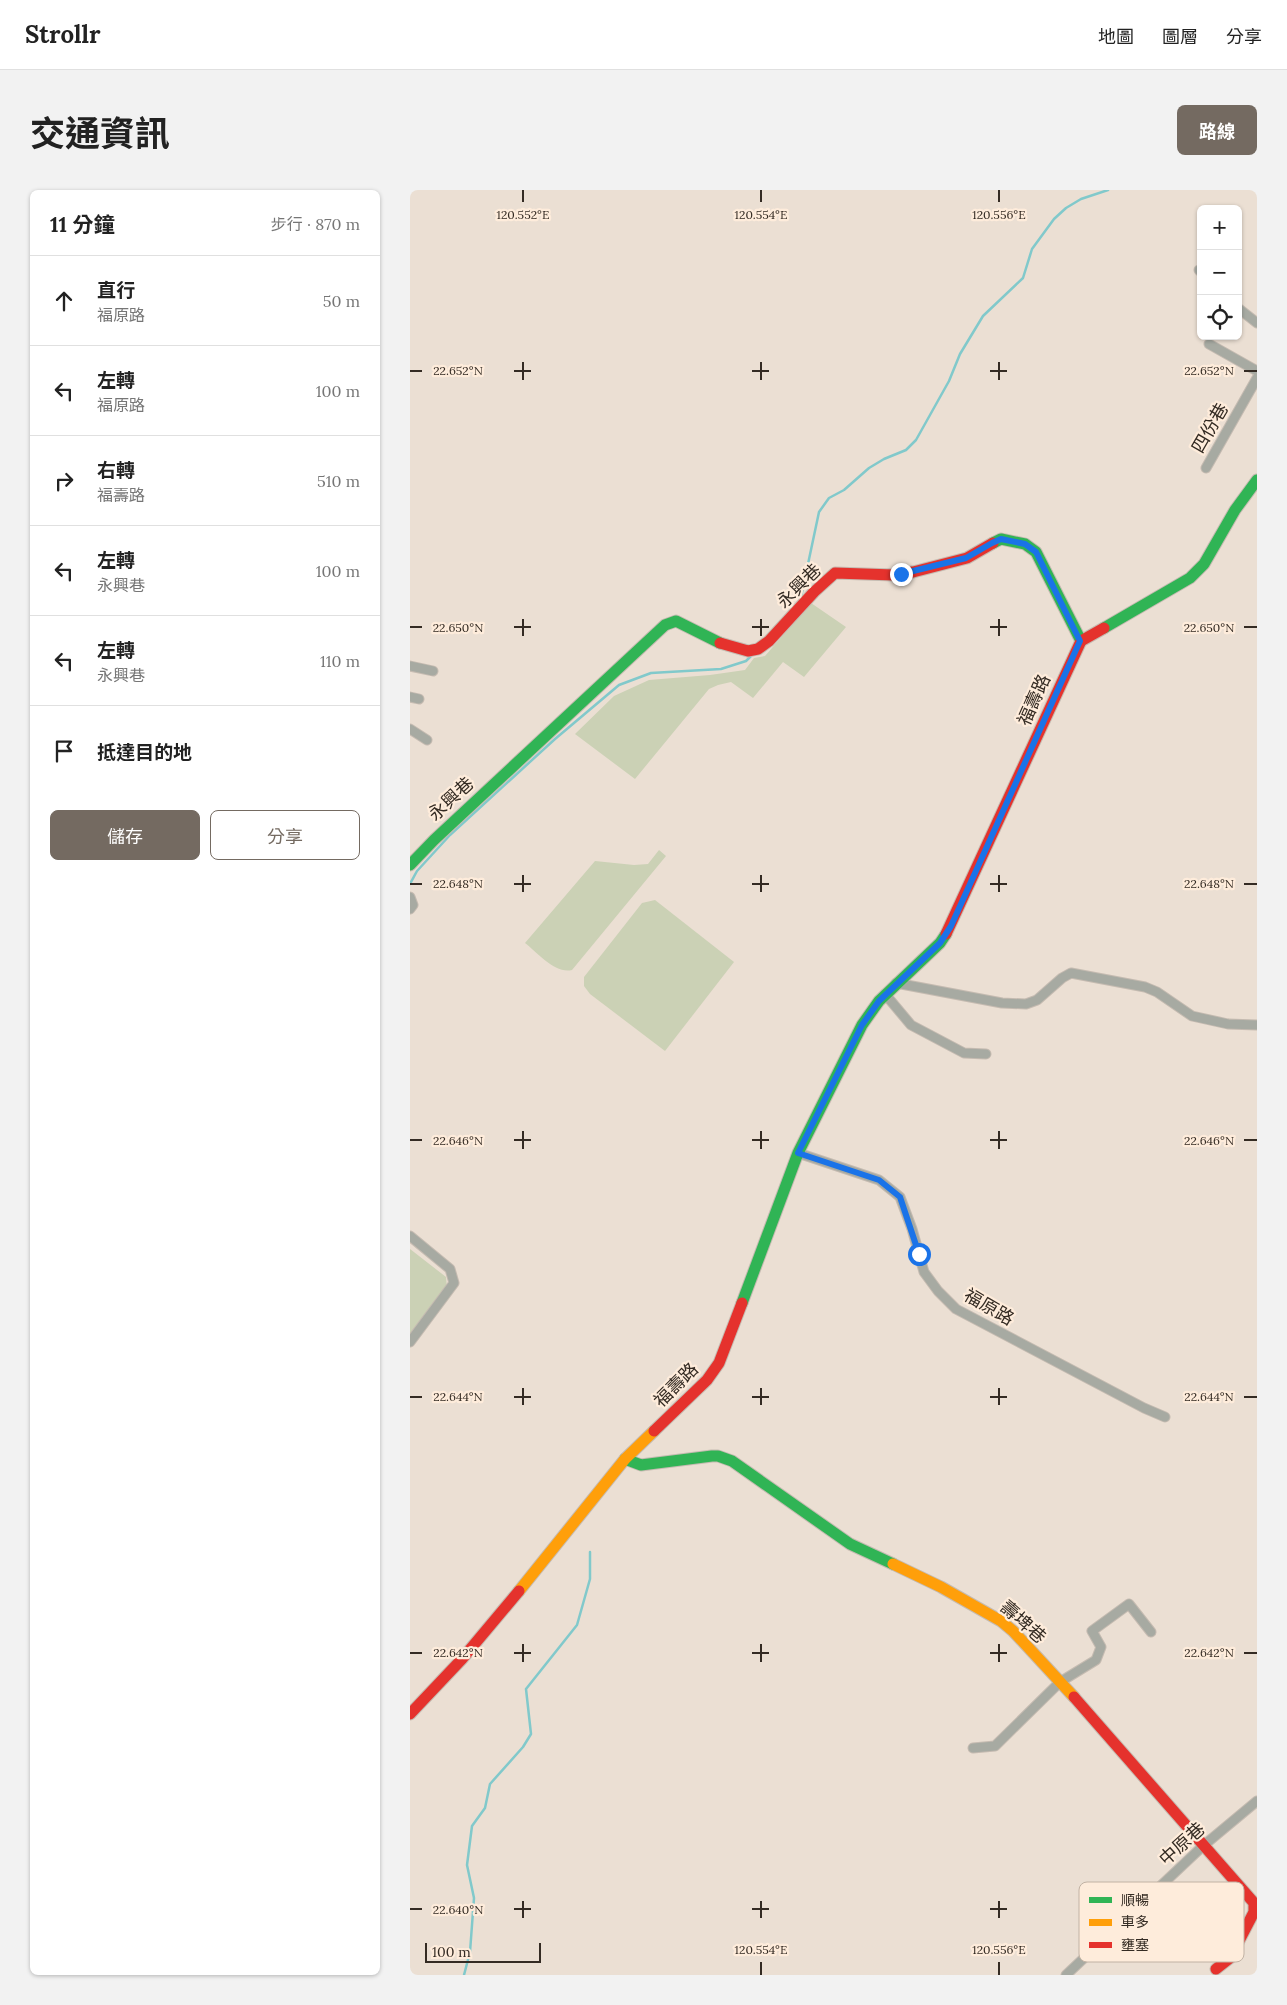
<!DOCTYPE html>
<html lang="zh-TW">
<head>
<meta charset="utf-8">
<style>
	:root { --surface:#fff; --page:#f2f2f2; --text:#222; --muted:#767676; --line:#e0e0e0; --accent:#746a61 }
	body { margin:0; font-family:Lora,"Noto Sans TC",serif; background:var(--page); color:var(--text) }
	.controls { position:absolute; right:15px; top:15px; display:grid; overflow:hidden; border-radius:8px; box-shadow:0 1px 4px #0004 }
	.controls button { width:45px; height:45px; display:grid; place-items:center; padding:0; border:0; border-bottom:1px solid var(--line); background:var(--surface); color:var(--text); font:25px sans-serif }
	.scale { position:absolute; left:15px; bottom:12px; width:116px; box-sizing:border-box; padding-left:5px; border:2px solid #342b23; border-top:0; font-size:14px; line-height:18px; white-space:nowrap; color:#342b23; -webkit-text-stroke:4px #feecdb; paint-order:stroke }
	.stop { position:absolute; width:15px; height:15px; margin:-11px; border:4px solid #1a73e8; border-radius:50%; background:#fff }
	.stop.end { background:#1a73e8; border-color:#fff; box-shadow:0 1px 5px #0008 }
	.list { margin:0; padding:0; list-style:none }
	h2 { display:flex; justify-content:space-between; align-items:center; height:65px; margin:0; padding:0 20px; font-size:21px }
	h2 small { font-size:16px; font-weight:400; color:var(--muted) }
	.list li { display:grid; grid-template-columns:32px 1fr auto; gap:15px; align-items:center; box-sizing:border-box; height:90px; padding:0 20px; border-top:1px solid var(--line) }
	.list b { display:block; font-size:19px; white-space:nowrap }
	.list p { margin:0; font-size:16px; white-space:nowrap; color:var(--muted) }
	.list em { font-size:16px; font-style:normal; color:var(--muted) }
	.actions { display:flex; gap:10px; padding:15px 20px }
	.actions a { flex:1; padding:11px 0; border:1px solid var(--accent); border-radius:8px; text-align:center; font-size:18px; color:var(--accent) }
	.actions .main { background:var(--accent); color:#fff }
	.icon { flex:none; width:28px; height:28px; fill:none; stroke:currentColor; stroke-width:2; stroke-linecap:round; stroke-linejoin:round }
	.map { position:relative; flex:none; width:847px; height:1785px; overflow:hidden; border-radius:8px }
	header { display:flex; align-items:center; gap:30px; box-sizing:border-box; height:70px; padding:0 25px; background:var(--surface); border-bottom:1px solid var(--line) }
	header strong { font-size:24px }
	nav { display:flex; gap:28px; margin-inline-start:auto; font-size:18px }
	.intro { display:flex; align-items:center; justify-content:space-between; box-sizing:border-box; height:120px; padding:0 30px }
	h1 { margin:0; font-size:35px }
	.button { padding:12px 22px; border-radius:8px; background:var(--accent); color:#fff; font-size:18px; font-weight:700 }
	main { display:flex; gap:30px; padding:0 30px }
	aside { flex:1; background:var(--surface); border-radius:8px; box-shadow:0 1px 4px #0004 }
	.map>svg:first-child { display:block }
	.green { fill:#cbd1b5 }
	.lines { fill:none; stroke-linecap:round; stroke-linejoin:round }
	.stream { stroke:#81c9cb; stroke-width:2.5 }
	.street-casing { stroke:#c5bbb1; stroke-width:11 }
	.fast-casing { stroke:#c5bbb1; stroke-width:13 }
	.slow-casing { stroke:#c5bbb1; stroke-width:13 }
	.jam-casing { stroke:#c5bbb1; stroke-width:13 }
	.street { stroke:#a7aaa2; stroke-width:9 }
	.fast { stroke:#30b455; stroke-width:11 }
	.slow { stroke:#ff9f0a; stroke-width:11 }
	.jam { stroke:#e5322d; stroke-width:11 }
	.route { stroke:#1a73e8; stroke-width:6 }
	.ticks { fill:none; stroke:#342b23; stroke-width:2 }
	.labels { text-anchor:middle; stroke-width:4.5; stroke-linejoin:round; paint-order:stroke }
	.street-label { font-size:18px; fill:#342b23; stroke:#feecdb }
	.key { fill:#feecdb; stroke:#c1b2a4; stroke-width:1 }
	.key-label { font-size:14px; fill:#342b23 }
	.ticks-label { font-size:12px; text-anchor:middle; fill:#342b23; stroke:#feecdb; stroke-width:4.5; stroke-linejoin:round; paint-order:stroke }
</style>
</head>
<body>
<header>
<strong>Strollr</strong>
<nav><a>地圖</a><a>圖層</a><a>分享</a></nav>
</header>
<div class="intro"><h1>交通資訊</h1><a class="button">路線</a></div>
<main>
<aside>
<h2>11 分鐘<small>步行 · 870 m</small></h2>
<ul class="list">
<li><svg class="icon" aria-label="ahead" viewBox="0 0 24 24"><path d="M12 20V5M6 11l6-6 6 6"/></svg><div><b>直行</b><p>福原路</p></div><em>50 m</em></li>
<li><svg class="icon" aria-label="left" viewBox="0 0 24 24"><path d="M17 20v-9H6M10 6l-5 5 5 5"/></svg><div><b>左轉</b><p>福原路</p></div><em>100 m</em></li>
<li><svg class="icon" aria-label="right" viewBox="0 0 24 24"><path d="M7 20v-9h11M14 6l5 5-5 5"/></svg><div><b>右轉</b><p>福壽路</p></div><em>510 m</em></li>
<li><svg class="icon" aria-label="left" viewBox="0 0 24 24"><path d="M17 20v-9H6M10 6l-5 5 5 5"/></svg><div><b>左轉</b><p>永興巷</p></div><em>100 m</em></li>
<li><svg class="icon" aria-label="left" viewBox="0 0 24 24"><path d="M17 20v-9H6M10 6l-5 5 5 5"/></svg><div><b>左轉</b><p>永興巷</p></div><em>110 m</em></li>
<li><svg class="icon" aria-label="arrive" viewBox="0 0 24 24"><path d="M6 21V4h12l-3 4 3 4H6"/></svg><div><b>抵達目的地</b></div></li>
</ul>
<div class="actions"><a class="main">儲存</a><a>分享</a></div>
</aside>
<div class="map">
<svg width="847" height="1785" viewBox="0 0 847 1785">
	<rect width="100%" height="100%" fill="#ebdfd3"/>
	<g class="green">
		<path d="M401 413 436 437 394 487 373 472 343 508 321 492 308 495 299 499 225 589 165 544 204 506 239 490 300 485 335 480 344 468 355 466Z"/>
		<path d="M249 660 256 666 162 780C145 784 128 763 115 753L185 671 224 675 238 674Z"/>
		<path d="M245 710 324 772 255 861 180 804 174 796V787L232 713Z"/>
		<path d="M0 1059 36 1087 37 1098 0 1147Z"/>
	</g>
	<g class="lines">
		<g class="stream">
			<path d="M391 407 409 322 419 308 434 300 459 278 474 269 496 260 506 250 539 191 550 164 573 126 613 88 622 59 644 29 656 18 671 9 698 0"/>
			<path d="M0 694 7 681 40 645 145 549 209 495 241 483 311 479 336 471 341 466"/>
			<path d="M54 1785 60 1762 64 1708 57 1675 62 1636 75 1618 80 1594 113 1557 121 1544 116 1499 167 1435 180 1389V1362"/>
		</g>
		<g class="street-casing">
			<g id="street">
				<path d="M789 80 791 82"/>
				<path d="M828 118 847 133"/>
				<path d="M799 154 847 181"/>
				<path d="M796 278 847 188"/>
				<path d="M0 476 23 481"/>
				<path d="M0 507 9 509"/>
				<path d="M0 539 17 550"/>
				<path d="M0 707 3 715 0 719"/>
				<path d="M486 793 592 813 616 814 627 810 652 788 661 783 735 797 747 802 782 826 818 834 847 835"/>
				<path d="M475 804 501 835 554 863 576 864"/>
				<path d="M388 963 469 990 490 1007 502 1039 514 1082 528 1101 546 1119 734 1218 755 1227"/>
				<path d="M0 1046 40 1079 44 1093 0 1152"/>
				<path d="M563 1558 585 1556 650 1492 686 1470 691 1457 682 1441 719 1414 741 1442"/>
				<path d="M656 1785 793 1656 847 1611"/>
			</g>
		</g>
		<g class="fast-casing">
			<g id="fast">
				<path d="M583 353 591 349 615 354 626 362 671 451"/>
				<path d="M694 438 780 388 794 374 825 320 847 290"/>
				<path d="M0 675 24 650 255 435 266 431 310 453"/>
				<path d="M332 1113 388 963 452 835 469 811 530 753 536 744"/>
				<path d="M215 1269 231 1275 302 1266H308L322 1271 440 1354 483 1374"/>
			</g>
		</g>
		<g class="slow-casing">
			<g id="slow">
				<path d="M483 1374 531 1397 591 1431 603 1441 664 1507"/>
				<path d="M109 1401 215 1269 244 1241"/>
			</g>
		</g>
		<g class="jam-casing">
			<g id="jam">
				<path d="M310 453 338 461 348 459 359 451 404 402 425 383 484 385 503 382 557 368 583 353"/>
				<path d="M536 744 671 451 694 438"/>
				<path d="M244 1241 297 1190 309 1173 332 1113"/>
				<path d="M664 1507 844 1713V1722L820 1768 806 1779"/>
				<path d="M0 1524 52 1469 109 1401"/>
			</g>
		</g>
		<use href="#street" class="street"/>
		<use href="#fast" class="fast"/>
		<use href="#slow" class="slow"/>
		<use href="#jam" class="jam"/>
	</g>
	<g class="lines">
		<path class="route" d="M491 384 556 368 582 353 591 349 615 354 626 362 670 451 541 736 530 753 469 811 452 835 388 963 469 990 490 1007 509 1064"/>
	</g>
	<path class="ticks" d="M113 0V12M351 0V12M589 0V12M113 172V190M351 172V190M589 172V190M0 181H12M104 181H121M342 181H359M580 181H597M834 181H847M113 429V446M351 429V446M589 429V446M0 437H12M104 437H121M342 437H359M580 437H597M834 437H847M113 685V702M351 685V702M589 685V702M0 694H12M104 694H121M342 694H359M580 694H597M834 694H847M113 941V959M351 941V959M589 941V959M0 950H12M104 950H121M342 950H359M580 950H597M834 950H847M113 1198V1215M351 1198V1215M589 1198V1215M0 1207H12M104 1207H121M342 1207H359M580 1207H597M834 1207H847M113 1454V1472M351 1454V1472M589 1454V1472M0 1463H12M104 1463H121M342 1463H359M580 1463H597M834 1463H847M113 1711V1728M351 1711V1728M589 1711V1728M0 1719H12M104 1719H121M342 1719H359M580 1719H597M351 1772V1785M589 1772V1785"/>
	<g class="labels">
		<g class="street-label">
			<text transform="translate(800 238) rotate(-60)" y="6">四份巷</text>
			<text transform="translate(389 396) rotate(-45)" y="6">永興巷</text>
			<text transform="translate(624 510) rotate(-66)" y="6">福壽路</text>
			<text transform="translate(41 609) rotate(-43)" y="6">永興巷</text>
			<text transform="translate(579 1117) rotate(30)" y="6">福原路</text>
			<text transform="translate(266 1195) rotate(-45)" y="6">福壽路</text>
			<text transform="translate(613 1432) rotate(41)" y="6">壽埤巷</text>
			<text transform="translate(772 1654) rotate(-42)" y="6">中原巷</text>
		</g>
	</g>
	<rect x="669" y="1692" width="165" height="80" rx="8" class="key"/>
	<rect x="679" y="1707" width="23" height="6" fill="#30b455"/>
	<rect x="679" y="1729" width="23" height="7" fill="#ff9f0a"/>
	<rect x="679" y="1752" width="23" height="6" fill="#e5322d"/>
	<g class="key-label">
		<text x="711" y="1715">順暢</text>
		<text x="711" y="1737">車多</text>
		<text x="711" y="1760">壅塞</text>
	</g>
	<g class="ticks-label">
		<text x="113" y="29">120.552°E</text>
		<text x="351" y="29">120.554°E</text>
		<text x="589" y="29">120.556°E</text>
		<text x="48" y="185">22.652°N</text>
		<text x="799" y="185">22.652°N</text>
		<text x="48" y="442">22.650°N</text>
		<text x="799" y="442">22.650°N</text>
		<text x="48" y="698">22.648°N</text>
		<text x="799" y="698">22.648°N</text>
		<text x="48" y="955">22.646°N</text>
		<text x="799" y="955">22.646°N</text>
		<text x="48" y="1211">22.644°N</text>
		<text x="799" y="1211">22.644°N</text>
		<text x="48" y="1467">22.642°N</text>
		<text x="799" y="1467">22.642°N</text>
		<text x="48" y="1724">22.640°N</text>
		<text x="351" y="1764">120.554°E</text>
		<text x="589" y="1764">120.556°E</text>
	</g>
</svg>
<div class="controls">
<button>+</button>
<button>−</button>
<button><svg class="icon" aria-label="locate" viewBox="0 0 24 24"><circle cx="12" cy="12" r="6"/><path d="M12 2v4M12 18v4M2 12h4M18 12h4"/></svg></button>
</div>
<div class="scale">100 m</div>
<div class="stop" style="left:509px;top:1064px"></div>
<div class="stop end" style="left:491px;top:384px"></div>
</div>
</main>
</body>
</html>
